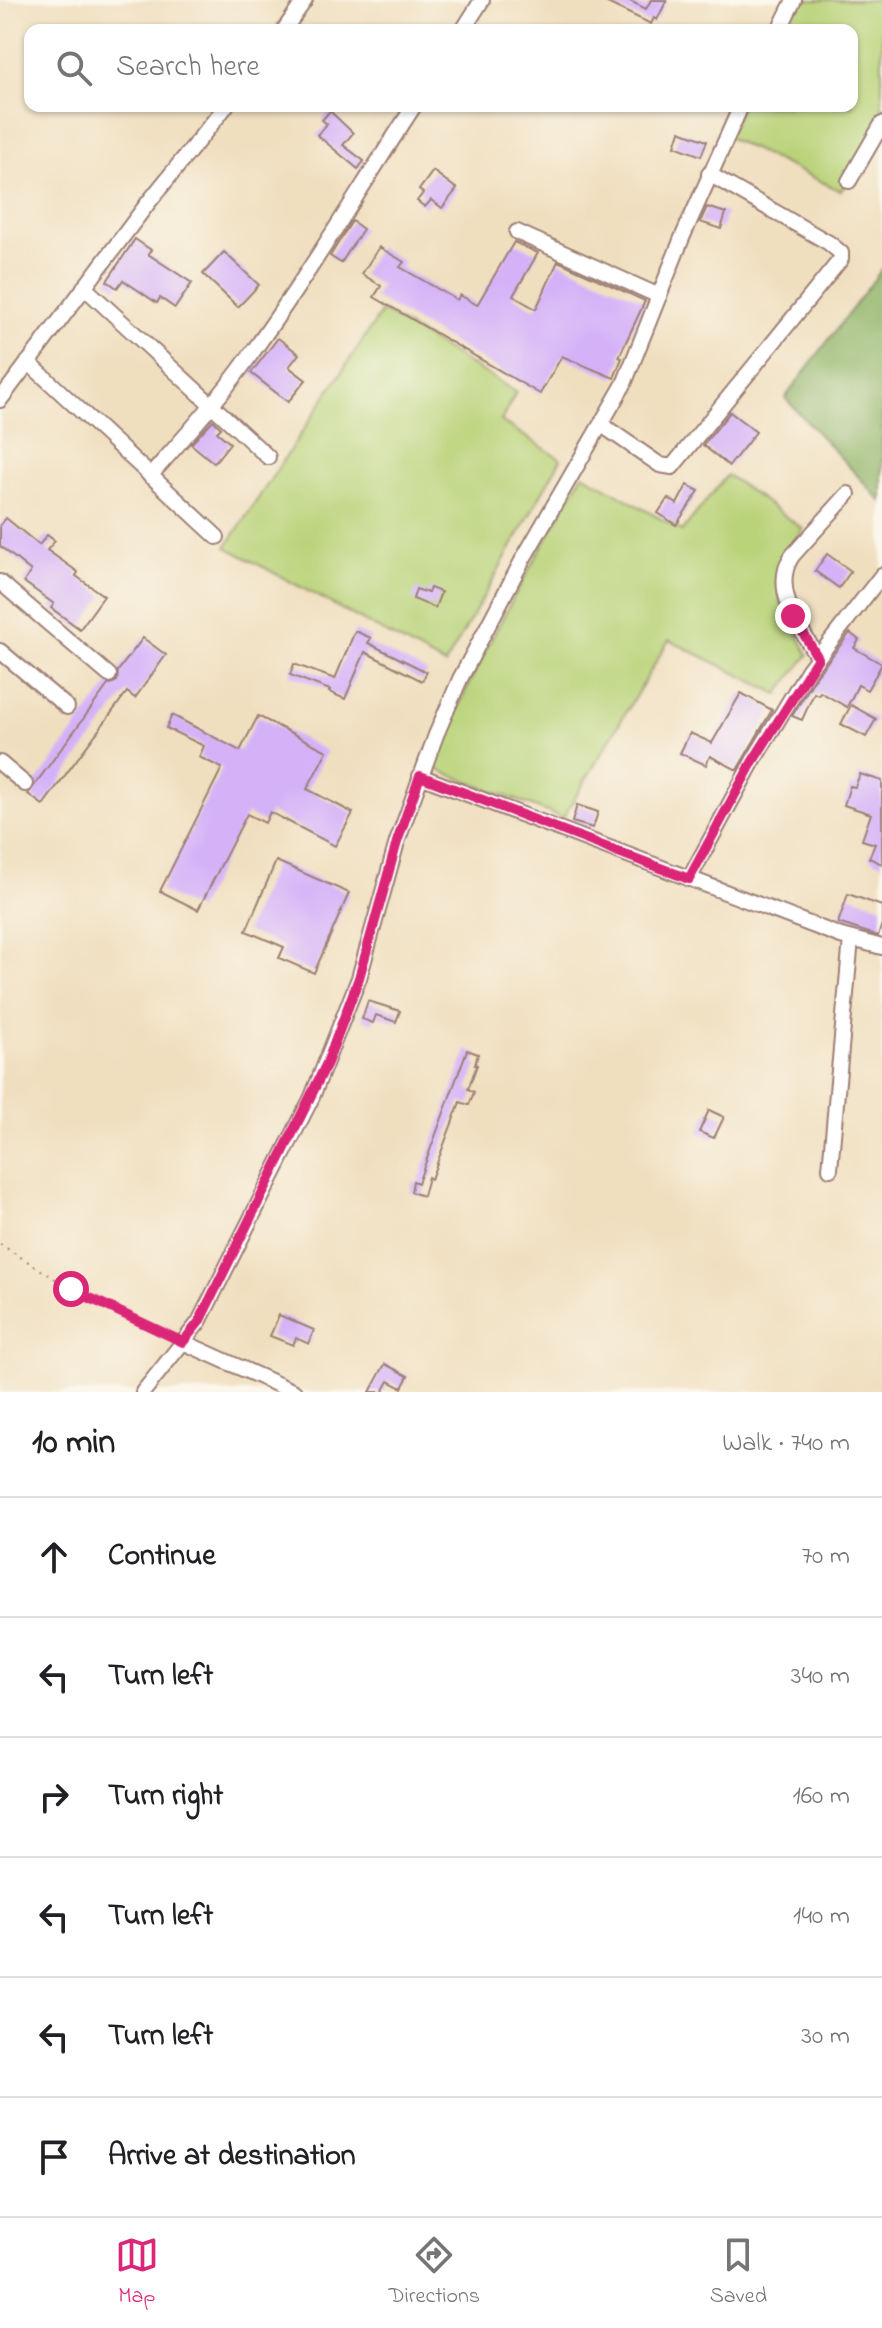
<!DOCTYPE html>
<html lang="en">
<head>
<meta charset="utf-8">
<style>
	:root { --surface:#fff; --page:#f6f6f6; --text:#202124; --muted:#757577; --line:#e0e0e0; --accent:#db2777 }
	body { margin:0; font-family:"Indie Flower",sans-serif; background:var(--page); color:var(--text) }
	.stop { position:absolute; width:24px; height:24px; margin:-18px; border:6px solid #db2777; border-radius:50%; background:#fff }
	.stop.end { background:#db2777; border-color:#fff; box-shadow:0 2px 8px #0008 }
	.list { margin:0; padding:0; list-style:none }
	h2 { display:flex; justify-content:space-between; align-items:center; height:104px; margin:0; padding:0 32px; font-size:34px }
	h2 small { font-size:26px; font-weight:400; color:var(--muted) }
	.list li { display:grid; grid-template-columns:52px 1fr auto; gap:24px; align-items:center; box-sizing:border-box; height:120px; padding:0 32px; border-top:2px solid var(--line) }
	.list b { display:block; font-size:30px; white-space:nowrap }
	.list em { font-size:26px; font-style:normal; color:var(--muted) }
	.icon { flex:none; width:44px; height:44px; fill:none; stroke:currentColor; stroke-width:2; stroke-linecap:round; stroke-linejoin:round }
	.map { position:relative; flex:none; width:882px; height:1392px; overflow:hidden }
	.search { position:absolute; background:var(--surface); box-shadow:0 2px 6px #0004; left:24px; right:24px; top:24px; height:88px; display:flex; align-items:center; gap:20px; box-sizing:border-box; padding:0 28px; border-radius:16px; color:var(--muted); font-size:30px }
	.sheet { height:824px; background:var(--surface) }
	nav { display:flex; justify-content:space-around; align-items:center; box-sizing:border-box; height:112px; border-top:2px solid var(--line); background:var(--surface); font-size:22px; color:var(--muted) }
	nav a { display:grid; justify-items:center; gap:4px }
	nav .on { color:var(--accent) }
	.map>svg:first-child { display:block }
	.green { fill:#b9d379; stroke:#827952; stroke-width:2 }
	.forest { fill:#92b569; stroke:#6e6a4a; stroke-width:2 }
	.building { fill:#d5b2f8 }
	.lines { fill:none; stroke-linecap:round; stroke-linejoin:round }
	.minor-casing { stroke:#9d7f75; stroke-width:18 }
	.path { stroke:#9d7f75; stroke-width:2; stroke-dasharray:2 6; stroke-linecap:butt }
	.minor { stroke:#fff; stroke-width:14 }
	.route { stroke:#db2777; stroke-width:10 }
</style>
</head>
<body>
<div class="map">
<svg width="882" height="1392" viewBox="0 0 882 1392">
	<rect width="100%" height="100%" fill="#fbf7ec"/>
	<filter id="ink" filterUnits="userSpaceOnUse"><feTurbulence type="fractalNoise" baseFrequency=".0125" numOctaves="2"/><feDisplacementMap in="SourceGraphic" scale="16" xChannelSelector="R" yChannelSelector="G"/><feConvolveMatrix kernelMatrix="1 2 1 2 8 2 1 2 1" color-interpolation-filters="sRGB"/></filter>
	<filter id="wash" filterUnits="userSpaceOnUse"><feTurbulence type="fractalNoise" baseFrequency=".006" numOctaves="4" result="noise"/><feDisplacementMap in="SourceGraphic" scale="32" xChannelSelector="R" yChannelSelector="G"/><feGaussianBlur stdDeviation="1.8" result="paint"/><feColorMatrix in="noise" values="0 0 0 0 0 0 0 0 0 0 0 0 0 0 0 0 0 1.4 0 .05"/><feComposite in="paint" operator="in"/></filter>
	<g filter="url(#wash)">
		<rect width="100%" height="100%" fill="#f0dfbf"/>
		<g class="green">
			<path d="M794 0H882V124L841 191 727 137 742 106H852V30H779Z"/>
			<path d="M382 311 516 392 501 421 561 459 445 665 226 547Z"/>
			<path d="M583 474 682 531 727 475 803 529 777 565 781 602 808 655 778 694 669 640 563 818 433 768C472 665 529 570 583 474Z"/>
		</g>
		<path class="forest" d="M882 269V502L785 398Z"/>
		<g id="blocks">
			<g class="building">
				<path d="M601 0H628L646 9 651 0H667L657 20 654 18 651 24Z"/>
				<path d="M330 111 353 133 343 145 364 161 358 169 317 135 327 124 322 120Z"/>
				<path d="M680 131 707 141 701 156 675 146Z"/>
				<path d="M433 171 457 189 442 208 431 200 425 207 417 201 423 193 419 190Z"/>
				<path d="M707 207 726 213 721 229 700 222Z"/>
				<path d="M352 221 363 229 341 263 330 256Z"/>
				<path d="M135 239 151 250 148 254 192 283 175 308 160 298 157 303 123 280 117 288 107 281Z"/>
				<path d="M514 242 538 253 513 296 536 309 558 261 645 301 619 357 622 358 614 378 562 356 540 394 374 297 381 286 362 274 379 247 404 262 400 267 457 300 460 295 477 305Z"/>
				<path d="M224 252 259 285 238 307 203 274Z"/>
				<path d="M278 338 299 354 289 367 306 380 288 402 251 373Z"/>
				<path d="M730 412 756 432 729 466 703 445Z"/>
				<path d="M213 420 221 428 217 432 230 443 214 463 191 444Z"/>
				<path d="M687 485 699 491 676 525 658 513 668 498 677 504Z"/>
				<path d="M6 518 39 545 47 535 55 541 47 550 78 572 76 576 104 596 80 629 51 608 54 604 24 582 31 571 0 546V525Z"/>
				<path d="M827 554 851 571 839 588 815 571Z"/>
				<path d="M430 588 441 592 435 608 413 599 416 589 428 593Z"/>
				<path d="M355 631 371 638 368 643 427 672 422 681 365 652 345 699 329 692 330 690 290 675 294 664 335 679Z"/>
				<path d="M850 633 859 640 854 648 882 664 867 690 858 685 847 707 820 692 818 695 814 693 802 720 792 716 817 675Z"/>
				<path d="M143 638 166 655 135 698 127 692 43 805 28 794 108 685 117 681 118 671Z"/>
				<path d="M741 693 772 710 737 770 710 756 706 765 680 753 690 733 712 743Z"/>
				<path d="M851 705 876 719 866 737 841 724Z"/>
				<path d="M172 715 240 751 258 716 327 751 307 789 353 813 335 846 270 812 265 823 247 814 198 910 160 891 222 768 199 757 204 746 166 728Z"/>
				<path d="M860 774 882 781V864L869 858 875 844 862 840 871 814 844 805 850 786 855 787Z"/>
				<path d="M577 805 598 812 593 828 572 822Z"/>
				<path d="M276 861 349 893 314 973 279 958 284 947 246 931Z"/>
				<path d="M848 894 882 906V924L878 936 838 923Z"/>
				<path d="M368 1001 400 1011 396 1022 376 1015 373 1023 362 1019Z"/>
				<path d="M467 1050 478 1054 475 1065H477L468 1089 474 1092 469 1105 460 1102 431 1179 428 1177 423 1196 411 1192 413 1181 418 1183Z"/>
				<path d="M709 1110 724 1117 714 1138 699 1132Z"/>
				<path d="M279 1315 314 1330 309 1344 296 1338 293 1345 270 1336Z"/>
				<path d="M385 1364 408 1376 402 1388 389 1381 383 1392H370Z"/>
			</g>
		</g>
	</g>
	<g filter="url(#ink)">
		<use href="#blocks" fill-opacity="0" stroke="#9d7f75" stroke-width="2"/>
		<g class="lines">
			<g class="minor-casing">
				<g id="minor">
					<path d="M284 30 305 0"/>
					<path d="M463 30 482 0"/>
					<path d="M779 30 794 0"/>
					<path d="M849 181 882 124"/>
					<path d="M517 232 659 296"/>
					<path d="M84 287 268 457"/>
					<path d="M28 362 217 537"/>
					<path d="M0 400 148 203 226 106"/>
					<path d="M602 425 660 465 672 467 841 259V253L829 243 709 174"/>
					<path d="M150 476C181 441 213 406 241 368 303 284 357 193 414 106"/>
					<path d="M0 582 109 675"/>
					<path d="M0 651 67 707"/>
					<path d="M818 658C801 629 770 589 792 556L848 494"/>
					<path d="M0 763 25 784"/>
					<path d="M420 776 841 936 882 947"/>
					<path d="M689 879 753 761 809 669 882 575"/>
					<path d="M830 1169 851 939"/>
					<path d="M183 1342 294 1392"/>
					<path d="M143 1392 199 1322 312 1097 359 978 397 842 436 735 460 679 523 559 624 384 682 238 741 106"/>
				</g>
			</g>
			<path class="path" d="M0 1244 71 1289 171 1337"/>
			<use href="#minor" class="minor"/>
		</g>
	</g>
	<g class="lines" filter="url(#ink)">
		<path class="route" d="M71 1289 183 1342 199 1322 327 1063 359 978 397 842 420 776 689 879 753 761 818 658 793 616"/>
	</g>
</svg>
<div class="stop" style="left:71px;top:1289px"></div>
<div class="stop end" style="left:793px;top:616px"></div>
<div class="search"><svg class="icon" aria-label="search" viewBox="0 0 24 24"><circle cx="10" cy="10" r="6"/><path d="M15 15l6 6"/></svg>Search here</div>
</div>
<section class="sheet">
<h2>10 min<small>Walk · 740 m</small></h2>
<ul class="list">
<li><svg class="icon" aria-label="ahead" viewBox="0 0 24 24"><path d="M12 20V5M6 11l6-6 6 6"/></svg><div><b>Continue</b></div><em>70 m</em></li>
<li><svg class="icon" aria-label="left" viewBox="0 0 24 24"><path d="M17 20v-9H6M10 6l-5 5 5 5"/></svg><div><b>Turn left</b></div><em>340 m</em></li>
<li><svg class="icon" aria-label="right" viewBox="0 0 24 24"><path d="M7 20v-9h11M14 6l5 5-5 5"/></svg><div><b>Turn right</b></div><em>160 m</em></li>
<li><svg class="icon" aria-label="left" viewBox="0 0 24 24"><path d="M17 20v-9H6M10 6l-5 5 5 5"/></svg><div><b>Turn left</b></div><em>140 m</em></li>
<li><svg class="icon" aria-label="left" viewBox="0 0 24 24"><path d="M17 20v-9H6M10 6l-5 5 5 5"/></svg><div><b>Turn left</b></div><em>30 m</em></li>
<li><svg class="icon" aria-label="arrive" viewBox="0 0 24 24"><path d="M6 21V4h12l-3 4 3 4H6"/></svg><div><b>Arrive at destination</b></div></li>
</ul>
</section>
<nav>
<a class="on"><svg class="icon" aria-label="map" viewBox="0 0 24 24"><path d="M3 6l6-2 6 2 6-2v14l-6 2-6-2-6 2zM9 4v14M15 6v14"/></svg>Map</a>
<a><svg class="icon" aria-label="directions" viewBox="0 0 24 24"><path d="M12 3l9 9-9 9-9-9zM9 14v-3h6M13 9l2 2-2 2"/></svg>Directions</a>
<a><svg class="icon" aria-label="saved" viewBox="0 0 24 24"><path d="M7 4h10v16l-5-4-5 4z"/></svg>Saved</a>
</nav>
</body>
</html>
